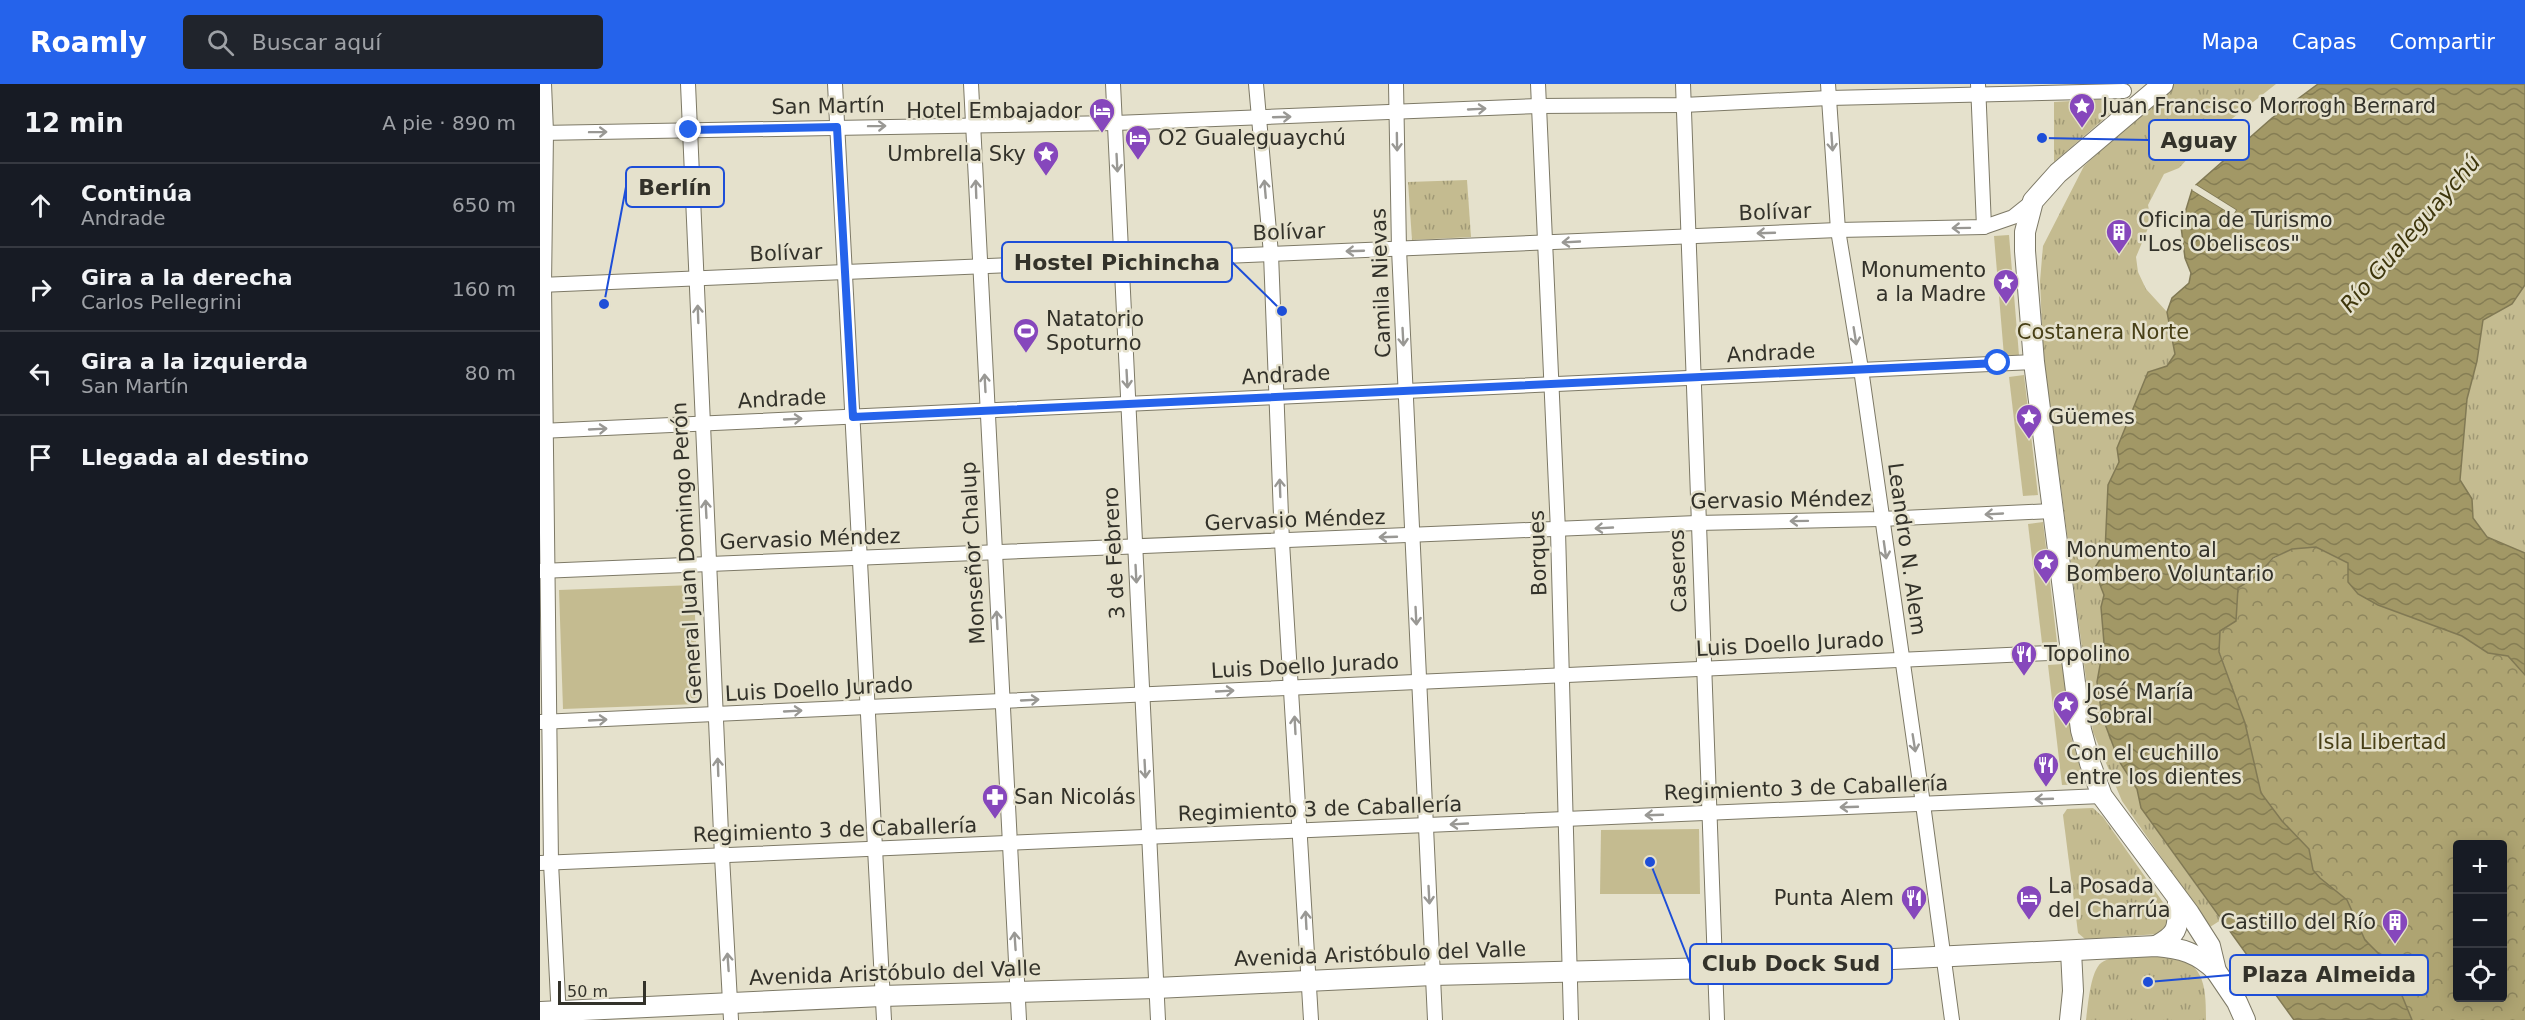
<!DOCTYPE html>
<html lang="es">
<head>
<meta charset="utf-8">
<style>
	:root { --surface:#171b24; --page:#20242c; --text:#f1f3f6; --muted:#9ea1a6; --line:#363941; --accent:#2563eb }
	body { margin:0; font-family:"DejaVu Sans",sans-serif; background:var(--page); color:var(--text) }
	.controls { position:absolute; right:18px; bottom:18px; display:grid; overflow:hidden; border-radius:6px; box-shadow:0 3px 15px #0003 }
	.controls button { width:54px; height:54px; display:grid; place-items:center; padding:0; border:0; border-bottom:2px solid var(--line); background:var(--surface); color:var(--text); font:30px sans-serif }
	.scale { position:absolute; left:18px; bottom:15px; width:88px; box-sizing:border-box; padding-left:6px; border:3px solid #33322a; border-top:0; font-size:16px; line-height:21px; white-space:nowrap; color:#33322a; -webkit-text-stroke:4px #e5e1cc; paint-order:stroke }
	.stop { position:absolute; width:18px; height:18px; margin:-14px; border:4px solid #2563eb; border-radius:50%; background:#fff }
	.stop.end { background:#2563eb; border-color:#fff; box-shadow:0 2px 6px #0008 }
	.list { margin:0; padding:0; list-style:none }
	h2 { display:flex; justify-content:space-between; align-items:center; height:78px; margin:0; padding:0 24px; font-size:26px }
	h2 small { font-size:20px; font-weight:400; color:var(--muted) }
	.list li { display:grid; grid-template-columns:39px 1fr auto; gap:18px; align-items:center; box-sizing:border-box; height:84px; padding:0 24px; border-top:2px solid var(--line) }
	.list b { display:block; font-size:22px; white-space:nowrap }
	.list p { margin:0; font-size:20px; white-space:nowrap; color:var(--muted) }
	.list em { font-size:20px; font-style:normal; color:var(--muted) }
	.icon { flex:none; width:33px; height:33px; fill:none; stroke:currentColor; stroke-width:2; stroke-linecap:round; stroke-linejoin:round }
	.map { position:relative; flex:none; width:1985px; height:936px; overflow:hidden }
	header { display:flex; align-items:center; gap:36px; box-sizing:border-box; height:84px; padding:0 30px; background:var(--accent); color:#fff }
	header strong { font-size:28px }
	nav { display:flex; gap:33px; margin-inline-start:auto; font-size:21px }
	.search { width:420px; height:54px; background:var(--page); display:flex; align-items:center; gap:15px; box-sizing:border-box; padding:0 21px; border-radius:6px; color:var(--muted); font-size:22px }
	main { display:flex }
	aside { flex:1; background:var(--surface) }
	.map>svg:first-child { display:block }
	.grass { fill:#c4bb90 }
	.forest { fill:url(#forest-crowns); fill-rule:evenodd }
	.park { fill:url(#park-tufts) }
	.water { fill:url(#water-waves); stroke:#817954; stroke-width:1.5 }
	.pier { fill:#e5e1cc }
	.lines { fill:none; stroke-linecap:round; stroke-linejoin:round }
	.street-casing { stroke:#7d7966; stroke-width:16 }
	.secondary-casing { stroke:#7d7966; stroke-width:22 }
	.street { stroke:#fff; stroke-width:14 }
	.secondary { stroke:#fff; stroke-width:20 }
	.oneway { stroke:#999894 }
	.route { stroke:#2563eb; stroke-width:8 }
	.labels { text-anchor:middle; stroke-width:5; stroke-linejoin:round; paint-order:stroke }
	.street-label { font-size:21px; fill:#33322a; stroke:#e5e1cc }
	.poi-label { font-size:21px; fill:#33322a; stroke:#e5e1cc; text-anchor:start }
	.park-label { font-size:21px; fill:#484017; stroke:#e5e1cc }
	.water-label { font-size:22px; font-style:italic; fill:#3e360c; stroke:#e5e1cc }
	.leader { fill:none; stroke:#1d4ed8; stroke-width:2 }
	.callout-dot { fill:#1d4ed8; stroke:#e5e1cc; stroke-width:2 }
	.callout { fill:#e5e1cc; stroke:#1d4ed8; stroke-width:2 }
	.callout-label { font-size:22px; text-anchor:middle; font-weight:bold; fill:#33322a }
</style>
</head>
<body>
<header>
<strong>Roamly</strong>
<div class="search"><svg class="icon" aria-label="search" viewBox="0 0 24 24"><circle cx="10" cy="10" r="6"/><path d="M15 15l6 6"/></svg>Buscar aquí</div>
<nav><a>Mapa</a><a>Capas</a><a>Compartir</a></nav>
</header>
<main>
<aside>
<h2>12 min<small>A pie · 890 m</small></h2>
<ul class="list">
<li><svg class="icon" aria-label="ahead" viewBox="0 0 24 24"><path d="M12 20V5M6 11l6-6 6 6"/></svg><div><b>Continúa</b><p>Andrade</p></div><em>650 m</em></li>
<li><svg class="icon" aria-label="right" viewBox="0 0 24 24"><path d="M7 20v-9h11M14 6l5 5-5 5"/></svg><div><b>Gira a la derecha</b><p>Carlos Pellegrini</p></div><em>160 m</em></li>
<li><svg class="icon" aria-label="left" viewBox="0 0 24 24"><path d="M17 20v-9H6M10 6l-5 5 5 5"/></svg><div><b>Gira a la izquierda</b><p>San Martín</p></div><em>80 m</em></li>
<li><svg class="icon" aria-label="arrive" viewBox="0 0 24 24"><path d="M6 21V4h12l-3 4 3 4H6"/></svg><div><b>Llegada al destino</b></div></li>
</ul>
</aside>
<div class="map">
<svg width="1985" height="936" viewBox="0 0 1985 936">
	<defs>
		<pattern id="forest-crowns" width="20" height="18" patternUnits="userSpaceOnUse" patternTransform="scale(1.5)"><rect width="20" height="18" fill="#aea472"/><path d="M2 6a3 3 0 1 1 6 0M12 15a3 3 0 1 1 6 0" fill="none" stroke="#8e865e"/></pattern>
		<pattern id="park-tufts" width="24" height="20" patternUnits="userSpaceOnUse" patternTransform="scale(1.5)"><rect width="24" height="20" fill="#c4bb90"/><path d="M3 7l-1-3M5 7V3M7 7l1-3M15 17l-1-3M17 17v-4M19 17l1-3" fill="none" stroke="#a09976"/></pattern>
		<pattern id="water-waves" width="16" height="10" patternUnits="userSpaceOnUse" patternTransform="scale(1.5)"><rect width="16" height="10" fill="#a29866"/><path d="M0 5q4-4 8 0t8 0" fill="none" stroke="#857d54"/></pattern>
	</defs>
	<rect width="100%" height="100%" fill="#e5e1cc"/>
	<g class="grass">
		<path d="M1469 151 1479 271 1464 272 1454 152Z"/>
		<path d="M1484 291 1498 411 1483 412 1469 293Z"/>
		<path d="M1503 438 1517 558 1502 559 1488 440Z"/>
		<path d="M154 501 158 620 23 625 19 506Z"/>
		<path d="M1523 580 1532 656 1545 700 1522 701 1508 581Z"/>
		<path d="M1159 745 1160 810H1060L1061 746Z"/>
	</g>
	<path class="forest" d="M1776 462 1808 479V498L1838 521 1922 552 1948 569 1968 572 1985 591V936H1872L1849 880 1825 856 1807 816 1780 794 1773 786 1769 765 1742 737 1721 709 1705 639 1679 567 1680 547 1696 537 1698 504 1718 491 1733 475 1752 465ZM1918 760H1962V914H1918Z"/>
	<g class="park">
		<path d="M1634 0H1736L1665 56 1639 84 1624 90 1608 121 1611 137 1596 173 1598 188 1606 205 1627 228 1635 270 1627 282 1608 288 1577 364 1579 378 1568 401 1565 468 1555 484H1569V487L1555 488 1564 511 1561 523 1564 559 1557 598 1562 632 1579 677 1597 705 1601 724 1681 836 1670 843 1582 717 1553 648 1503 267 1500 197 1503 162 1544 82Z"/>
		<path d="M1568 15 1574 22 1573 27 1514 78V18Z"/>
		<path d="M927 96 931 153 872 156 868 98Z"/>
		<path d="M1985 201V469L1947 453 1933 434 1932 415 1920 397 1927 315 1937 277 1943 236 1972 220Z"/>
		<path d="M1553 724 1563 733 1627 824 1630 833 1629 843 1618 850 1545 855 1538 849 1523 731 1527 725Z"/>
		<path d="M1622 871C1665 875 1666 901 1666 936H1546C1548 922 1550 892 1559 881 1568 869 1608 872 1622 871Z"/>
	</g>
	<path class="water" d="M1778 0H1985V201L1972 220 1943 236 1937 277 1927 315 1920 396 1932 415 1933 434 1947 453 1985 469V591L1968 572 1948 569 1922 552 1838 521 1818 510 1808 498V479L1776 463 1752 465 1733 474 1718 491 1698 504 1696 537 1680 547 1679 568 1705 639 1721 709 1742 737 1769 765 1773 786 1780 794 1807 816 1825 856 1849 880 1872 936H1754L1601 724 1597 705 1579 677 1562 632 1557 598 1564 559 1561 523 1564 511 1555 488 1569 486 1568 484 1554 485 1565 468 1568 401 1579 378 1577 364 1608 288 1627 282 1635 270 1627 228 1632 214 1649 199 1651 189 1645 174 1641 142 1652 106 1693 131 1696 126 1656 101 1732 34Z"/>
	<path class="pier" d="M1656 101 1696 126 1693 131 1652 106 1654 104 1692 127 1654 103Z"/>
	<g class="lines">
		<g class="street-casing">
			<g id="street">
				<path d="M4 0 6 48 4 201 11 779 19 934"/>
				<path d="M148 0 182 772 191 936"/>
				<path d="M295 0 344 936"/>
				<path d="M431 0 479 936"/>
				<path d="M573 0 618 936"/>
				<path d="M716 0 731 170 742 458 771 936"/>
				<path d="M856 0 859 165 895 936"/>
				<path d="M998 0 1018 447 1031 936"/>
				<path d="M1143 0 1177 936"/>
				<path d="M1288 0 1298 146 1321 285 1383 720 1412 936"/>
				<path d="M1438 0 1444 143"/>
				<path d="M0 49 575 39 999 22 1143 21 1289 14 1584 7"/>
				<path d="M0 201 1298 146 1444 143 1473 133 1493 117"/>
				<path d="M0 347 1494 278"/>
				<path d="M0 487 1157 439 1341 435 1512 427"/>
				<path d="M0 638 1531 568"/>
				<path d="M0 779 1562 712"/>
			</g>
		</g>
		<g class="secondary-casing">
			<g id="secondary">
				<path d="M1623 0 1518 89 1493 117 1485 148V167L1494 278 1541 646 1550 679 1562 712 1649 829 1670 862 1676 887 1697 918 1705 936"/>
				<path d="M1616 862C1641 849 1637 842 1638 817"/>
				<path d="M0 928 342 912 616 904 893 891 1174 884 1616 862C1641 864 1658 869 1676 887"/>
				<path d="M1530 936 1533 907 1531 867"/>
			</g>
		</g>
		<use href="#street" class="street"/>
		<use href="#secondary" class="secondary"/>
	</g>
	<defs><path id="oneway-shaft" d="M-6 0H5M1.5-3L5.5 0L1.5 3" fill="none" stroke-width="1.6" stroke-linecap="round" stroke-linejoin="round" transform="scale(1.5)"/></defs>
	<g class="oneway">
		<use href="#oneway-shaft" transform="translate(937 25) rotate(-3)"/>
		<use href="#oneway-shaft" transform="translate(742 33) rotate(-2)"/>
		<use href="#oneway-shaft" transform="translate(337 42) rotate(-1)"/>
		<use href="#oneway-shaft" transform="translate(58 48) rotate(-1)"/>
		<use href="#oneway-shaft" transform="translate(857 58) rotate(89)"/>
		<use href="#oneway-shaft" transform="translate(1292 58) rotate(86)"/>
		<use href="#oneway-shaft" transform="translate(577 79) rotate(87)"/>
		<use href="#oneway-shaft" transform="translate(436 105) rotate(-92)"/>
		<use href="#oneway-shaft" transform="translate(725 105) rotate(-95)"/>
		<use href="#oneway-shaft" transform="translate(1421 144) rotate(179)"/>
		<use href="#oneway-shaft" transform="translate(1226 149) rotate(178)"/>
		<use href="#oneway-shaft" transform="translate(1031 158) rotate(177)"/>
		<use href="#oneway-shaft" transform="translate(815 167) rotate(178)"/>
		<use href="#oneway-shaft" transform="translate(158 230) rotate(-92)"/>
		<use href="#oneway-shaft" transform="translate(1315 252) rotate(81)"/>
		<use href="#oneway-shaft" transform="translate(863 253) rotate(87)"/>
		<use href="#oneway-shaft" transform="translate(587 295) rotate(87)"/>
		<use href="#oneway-shaft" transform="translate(445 299) rotate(-93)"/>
		<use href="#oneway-shaft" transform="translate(253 335) rotate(-3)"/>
		<use href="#oneway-shaft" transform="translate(58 345) rotate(-3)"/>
		<use href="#oneway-shaft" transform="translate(740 404) rotate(-92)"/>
		<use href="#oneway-shaft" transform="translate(166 425) rotate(-93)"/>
		<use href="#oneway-shaft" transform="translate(1454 430) rotate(177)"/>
		<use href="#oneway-shaft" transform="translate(1259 437) rotate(179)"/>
		<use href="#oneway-shaft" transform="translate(1064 444) rotate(177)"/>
		<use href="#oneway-shaft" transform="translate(848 453) rotate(178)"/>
		<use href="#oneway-shaft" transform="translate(1345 466) rotate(82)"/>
		<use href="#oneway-shaft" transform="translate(596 490) rotate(87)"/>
		<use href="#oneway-shaft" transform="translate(876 532) rotate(87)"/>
		<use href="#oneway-shaft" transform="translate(457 536) rotate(-93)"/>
		<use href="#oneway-shaft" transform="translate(685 607) rotate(-3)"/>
		<use href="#oneway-shaft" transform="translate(490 616) rotate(-3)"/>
		<use href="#oneway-shaft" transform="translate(253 627) rotate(-3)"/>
		<use href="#oneway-shaft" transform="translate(58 636) rotate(-3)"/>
		<use href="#oneway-shaft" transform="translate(755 641) rotate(-93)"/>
		<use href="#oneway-shaft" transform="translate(1374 659) rotate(81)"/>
		<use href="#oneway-shaft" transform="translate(178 683) rotate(-92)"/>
		<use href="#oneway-shaft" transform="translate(605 685) rotate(87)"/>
		<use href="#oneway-shaft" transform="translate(1504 715) rotate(178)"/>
		<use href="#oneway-shaft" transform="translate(1309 723) rotate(178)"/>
		<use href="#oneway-shaft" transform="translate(1114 731) rotate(178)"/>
		<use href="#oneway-shaft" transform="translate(919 740) rotate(177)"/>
		<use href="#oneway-shaft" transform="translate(889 811) rotate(87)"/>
		<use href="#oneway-shaft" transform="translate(766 836) rotate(-93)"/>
		<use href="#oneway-shaft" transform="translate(475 857) rotate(-94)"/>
		<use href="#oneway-shaft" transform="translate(188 878) rotate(-94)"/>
	</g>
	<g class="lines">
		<path class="route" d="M149 46 297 43 313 333 1458 279"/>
	</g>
	<defs>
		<g id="sight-pin" transform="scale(1.35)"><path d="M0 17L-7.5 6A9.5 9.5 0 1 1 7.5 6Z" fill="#8647bc" stroke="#e5e1cc"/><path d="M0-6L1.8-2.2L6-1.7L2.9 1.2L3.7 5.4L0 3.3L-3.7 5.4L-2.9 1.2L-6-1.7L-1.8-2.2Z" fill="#fff"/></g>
		<g id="hotel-pin" transform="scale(1.35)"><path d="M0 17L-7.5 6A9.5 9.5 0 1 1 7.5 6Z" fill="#8647bc" stroke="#e5e1cc"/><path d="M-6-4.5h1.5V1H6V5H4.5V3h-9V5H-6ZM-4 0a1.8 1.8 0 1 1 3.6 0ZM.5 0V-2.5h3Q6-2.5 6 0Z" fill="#fff"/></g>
		<g id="building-pin" transform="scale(1.35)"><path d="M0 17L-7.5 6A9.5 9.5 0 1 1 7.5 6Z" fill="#8647bc" stroke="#e5e1cc"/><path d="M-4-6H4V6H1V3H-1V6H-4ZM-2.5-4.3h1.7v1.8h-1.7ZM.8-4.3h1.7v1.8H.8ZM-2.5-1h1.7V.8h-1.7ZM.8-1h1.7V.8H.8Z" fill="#fff"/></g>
		<g id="stadium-pin" transform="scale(1.35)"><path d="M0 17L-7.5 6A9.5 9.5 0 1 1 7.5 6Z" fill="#8647bc" stroke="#e5e1cc"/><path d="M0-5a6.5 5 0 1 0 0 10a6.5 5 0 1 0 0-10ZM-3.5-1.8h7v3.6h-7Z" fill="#fff"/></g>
		<g id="restaurant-pin" transform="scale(1.35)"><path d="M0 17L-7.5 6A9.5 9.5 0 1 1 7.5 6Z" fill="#8647bc" stroke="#e5e1cc"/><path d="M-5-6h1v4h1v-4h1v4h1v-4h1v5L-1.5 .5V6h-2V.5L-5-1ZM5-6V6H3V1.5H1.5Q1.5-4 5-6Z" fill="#fff"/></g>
		<g id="pharmacy-pin" transform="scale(1.35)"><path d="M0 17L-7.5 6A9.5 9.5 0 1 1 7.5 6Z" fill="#8647bc" stroke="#e5e1cc"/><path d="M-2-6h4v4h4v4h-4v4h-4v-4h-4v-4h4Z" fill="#fff"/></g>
	</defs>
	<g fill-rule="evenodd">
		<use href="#sight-pin" x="1542" y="22"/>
		<use href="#hotel-pin" x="562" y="27"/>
		<use href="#hotel-pin" x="598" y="54"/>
		<use href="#sight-pin" x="506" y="70"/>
		<use href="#building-pin" x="1579" y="148"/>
		<use href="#sight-pin" x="1466" y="198"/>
		<use href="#stadium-pin" x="486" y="247"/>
		<use href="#sight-pin" x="1489" y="333"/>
		<use href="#sight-pin" x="1506" y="478"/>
		<use href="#restaurant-pin" x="1484" y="570"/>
		<use href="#sight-pin" x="1526" y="620"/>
		<use href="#restaurant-pin" x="1506" y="681"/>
		<use href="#pharmacy-pin" x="455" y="713"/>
		<use href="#restaurant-pin" x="1374" y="814"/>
		<use href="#hotel-pin" x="1489" y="814"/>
		<use href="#building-pin" x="1855" y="838"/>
	</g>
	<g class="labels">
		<g class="street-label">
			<text transform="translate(288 22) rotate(-1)" y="7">San Martín</text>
			<text transform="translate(1235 128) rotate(-2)" y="7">Bolívar</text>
			<text transform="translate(749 148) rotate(-2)" y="7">Bolívar</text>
			<text transform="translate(246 169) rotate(-2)" y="7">Bolívar</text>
			<text transform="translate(841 199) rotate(-92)" y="7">Camila Nievas</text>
			<text transform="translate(1231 269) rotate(-3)" y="7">Andrade</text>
			<text transform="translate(746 291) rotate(-3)" y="7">Andrade</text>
			<text transform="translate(242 315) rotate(-3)" y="7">Andrade</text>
			<text transform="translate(1241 416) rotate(-1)" y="7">Gervasio Méndez</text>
			<text transform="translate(755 436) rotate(-2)" y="7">Gervasio Méndez</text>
			<text transform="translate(270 455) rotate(-2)" y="7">Gervasio Méndez</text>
			<text transform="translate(1367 465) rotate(82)" y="7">Leandro N. Alem</text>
			<text transform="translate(147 469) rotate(-93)" y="7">General Juan Domingo Perón</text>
			<text transform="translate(433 469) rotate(-93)" y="7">Monseñor Chalup</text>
			<text transform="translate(574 469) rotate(-93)" y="7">3 de Febrero</text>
			<text transform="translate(998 469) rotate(-92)" y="7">Borques</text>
			<text transform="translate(1138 487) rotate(-92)" y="7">Caseros</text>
			<text transform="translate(1250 560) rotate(-3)" y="7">Luis Doello Jurado</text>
			<text transform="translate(765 582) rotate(-3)" y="7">Luis Doello Jurado</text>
			<text transform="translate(279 605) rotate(-3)" y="7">Luis Doello Jurado</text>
			<text transform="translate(1266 704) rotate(-2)" y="7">Regimiento 3 de Caballería</text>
			<text transform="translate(780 725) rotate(-2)" y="7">Regimiento 3 de Caballería</text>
			<text transform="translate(295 746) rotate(-2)" y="7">Regimiento 3 de Caballería</text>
			<text transform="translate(840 870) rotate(-2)" y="7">Avenida Aristóbulo del Valle</text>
			<text transform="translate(355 889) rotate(-2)" y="7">Avenida Aristóbulo del Valle</text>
		</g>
		<g class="poi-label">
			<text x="1562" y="29">Juan Francisco Morrogh Bernard</text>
			<text x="542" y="34" text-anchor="end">Hotel Embajador</text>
			<text x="618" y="61">O2 Gualeguaychú</text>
			<text x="486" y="77" text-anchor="end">Umbrella Sky</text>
			<text x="1598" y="143">Oficina de Turismo<tspan x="1598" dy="24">"Los Obeliscos"</tspan></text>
			<text x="1446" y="193" text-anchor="end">Monumento<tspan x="1446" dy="24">a la Madre</tspan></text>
			<text x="506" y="242">Natatorio<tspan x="506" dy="24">Spoturno</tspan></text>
			<text x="1508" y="340">Güemes</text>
			<text x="1526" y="473">Monumento al<tspan x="1526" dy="24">Bombero Voluntario</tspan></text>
			<text x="1504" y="577">Topolino</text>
			<text x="1546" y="615">José María<tspan x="1546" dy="24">Sobral</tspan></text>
			<text x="1526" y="676">Con el cuchillo<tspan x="1526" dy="24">entre los dientes</tspan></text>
			<text x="474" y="720">San Nicolás</text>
			<text x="1508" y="809">La Posada<tspan x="1508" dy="24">del Charrúa</tspan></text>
			<text x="1354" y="821" text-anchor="end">Punta Alem</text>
			<text x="1836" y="845" text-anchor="end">Castillo del Río</text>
		</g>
		<g class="park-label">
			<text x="1563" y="255">Costanera Norte</text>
			<text x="1842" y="665">Isla Libertad</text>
		</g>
		<g class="water-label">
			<text transform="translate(1870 149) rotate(-49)" y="8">Río Gualeguaychú</text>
		</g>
	</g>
	<path class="leader" d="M1502 54L1609 56M64 220L86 103M742 227L692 178M1110 778L1150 880M1608 898L1690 891"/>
	<g class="callout-dot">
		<circle cx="1502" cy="54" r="6"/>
		<circle cx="64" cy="220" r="6"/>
		<circle cx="742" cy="227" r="6"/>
		<circle cx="1110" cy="778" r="6"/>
		<circle cx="1608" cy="898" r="6"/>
	</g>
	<g class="callout">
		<rect x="1609" y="36" width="100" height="40" rx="6"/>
		<rect x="86" y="83" width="98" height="40" rx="6"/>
		<rect x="462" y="158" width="230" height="40" rx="6"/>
		<rect x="1150" y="860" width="202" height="40" rx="6"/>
		<rect x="1690" y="871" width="198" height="40" rx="6"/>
	</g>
	<g class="callout-label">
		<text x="1659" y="64">Aguay</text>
		<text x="135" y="111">Berlín</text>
		<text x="577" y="186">Hostel Pichincha</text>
		<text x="1251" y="887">Club Dock Sud</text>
		<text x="1789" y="898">Plaza Almeida</text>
	</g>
</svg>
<div class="controls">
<button>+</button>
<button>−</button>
<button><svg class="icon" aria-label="locate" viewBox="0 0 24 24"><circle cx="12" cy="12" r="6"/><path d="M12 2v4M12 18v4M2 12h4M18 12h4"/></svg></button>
</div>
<div class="scale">50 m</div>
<div class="stop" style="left:1458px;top:279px"></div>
<div class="stop end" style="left:149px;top:46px"></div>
</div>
</main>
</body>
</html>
